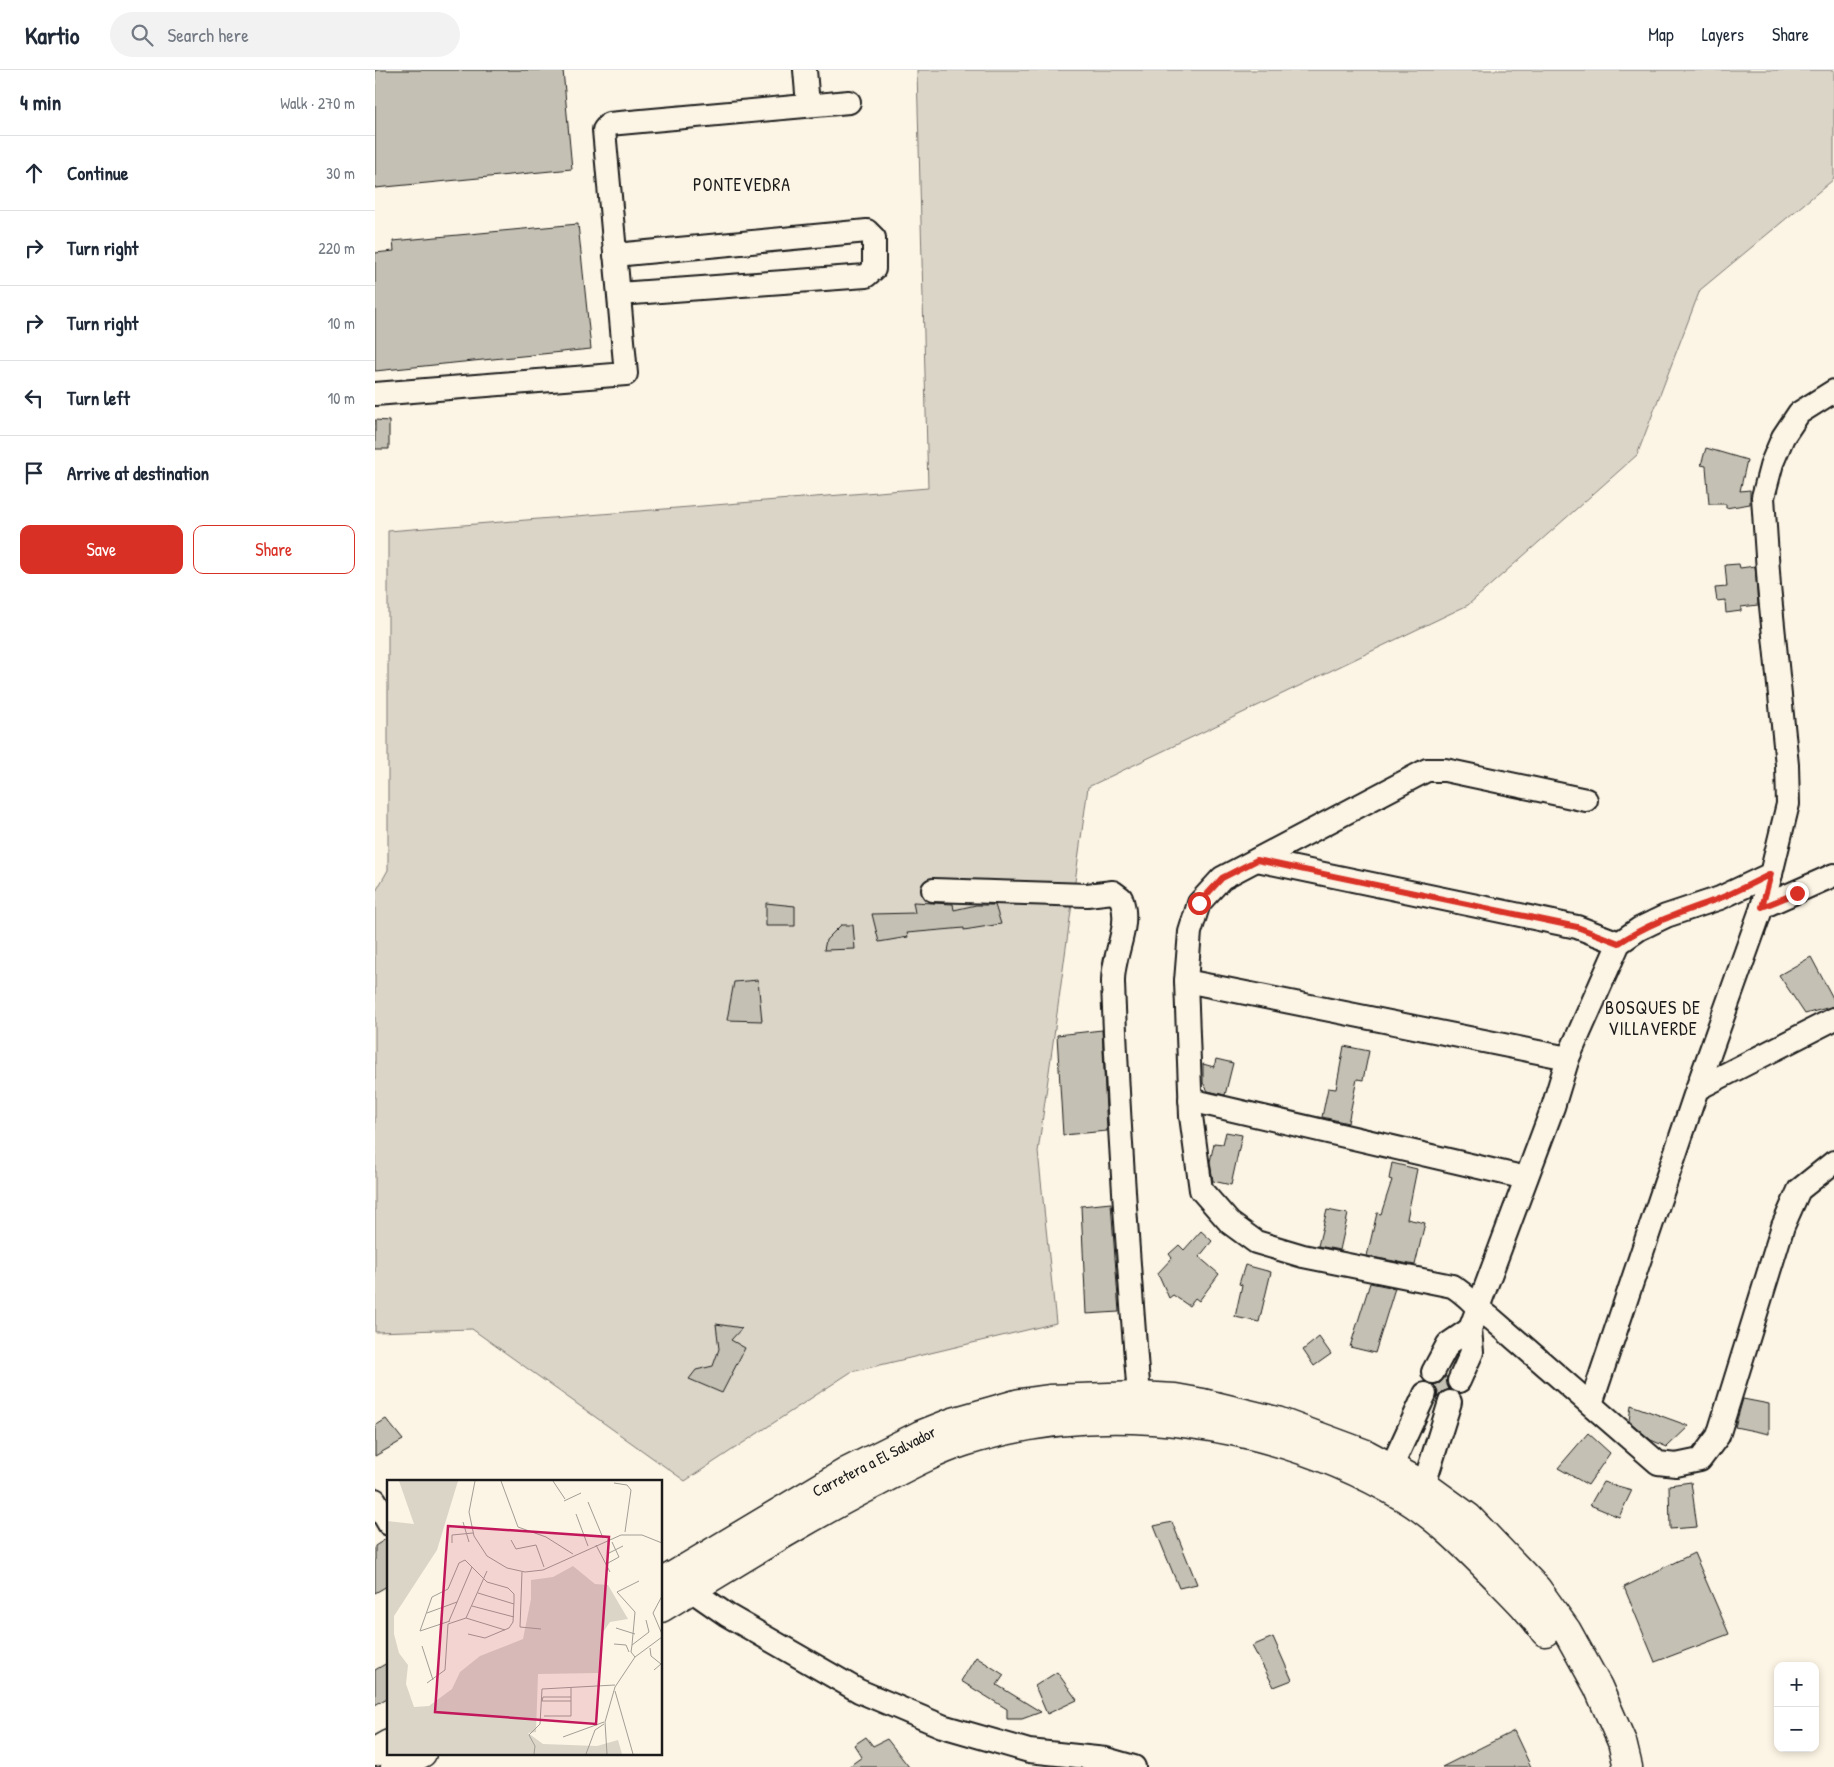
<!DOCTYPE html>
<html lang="en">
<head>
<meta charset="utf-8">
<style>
	:root { --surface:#fff; --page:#f2f2f3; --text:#1f2937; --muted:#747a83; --line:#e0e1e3; --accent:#d93025 }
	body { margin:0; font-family:"Patrick Hand",sans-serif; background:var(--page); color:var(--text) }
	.controls { position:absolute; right:15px; bottom:15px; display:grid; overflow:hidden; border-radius:10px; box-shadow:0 2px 8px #0003 }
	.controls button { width:45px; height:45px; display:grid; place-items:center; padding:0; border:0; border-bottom:1px solid var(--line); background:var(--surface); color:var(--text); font:25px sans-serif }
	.stop { position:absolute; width:15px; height:15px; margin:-11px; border:4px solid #d93025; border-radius:50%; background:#fff }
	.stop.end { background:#d93025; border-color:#fff; box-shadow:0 1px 5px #0008 }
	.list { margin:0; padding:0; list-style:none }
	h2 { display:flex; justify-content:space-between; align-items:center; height:65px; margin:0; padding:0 20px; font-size:21px }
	h2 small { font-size:16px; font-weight:400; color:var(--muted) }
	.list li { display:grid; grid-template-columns:32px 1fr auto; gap:15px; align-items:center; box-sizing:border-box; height:75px; padding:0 20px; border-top:1px solid var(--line) }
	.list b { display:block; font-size:19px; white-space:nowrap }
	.list em { font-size:16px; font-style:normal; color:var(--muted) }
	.actions { display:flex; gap:10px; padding:15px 20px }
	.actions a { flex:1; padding:11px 0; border:1px solid var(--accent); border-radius:10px; text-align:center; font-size:18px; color:var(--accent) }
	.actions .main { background:var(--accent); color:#fff }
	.icon { flex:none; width:28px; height:28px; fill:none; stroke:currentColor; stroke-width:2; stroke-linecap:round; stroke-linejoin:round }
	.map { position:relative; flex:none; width:1459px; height:1697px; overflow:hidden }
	header { display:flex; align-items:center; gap:30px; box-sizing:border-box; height:70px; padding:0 25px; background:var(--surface); border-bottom:1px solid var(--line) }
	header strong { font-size:24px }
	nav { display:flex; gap:28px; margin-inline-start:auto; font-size:18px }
	.search { width:350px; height:45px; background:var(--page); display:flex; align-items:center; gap:12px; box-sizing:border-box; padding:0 18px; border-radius:28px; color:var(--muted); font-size:19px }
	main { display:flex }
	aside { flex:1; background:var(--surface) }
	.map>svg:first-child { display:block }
	.green { fill:#dbd5c8; stroke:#7c7872 }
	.building { fill:#c4c0b3; stroke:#1c1c1c }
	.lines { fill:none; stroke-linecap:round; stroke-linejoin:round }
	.minor-casing { stroke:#1c1c1c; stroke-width:26 }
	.highway-casing { stroke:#1c1c1c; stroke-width:31 }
	.minor { stroke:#fcf5e5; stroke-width:22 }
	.highway { stroke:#fcf5e5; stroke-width:28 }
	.route { stroke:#d93025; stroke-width:6 }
	.labels { text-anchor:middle; stroke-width:4; stroke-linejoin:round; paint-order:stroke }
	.street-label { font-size:16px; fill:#1c1c1c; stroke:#fcf5e5 }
	.neighbourhood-label { font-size:18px; letter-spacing:1px; fill:#1c1c1c; stroke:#fcf5e5 }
	.inset-road { fill:none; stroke:#a29e95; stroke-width:1 }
	.view { fill:#c2185b; fill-opacity:0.15; stroke:#c2185b; stroke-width:2.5 }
	.inset-edge { fill:none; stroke:#1c1c1c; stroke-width:2.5 }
</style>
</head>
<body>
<header>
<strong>Kartio</strong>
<div class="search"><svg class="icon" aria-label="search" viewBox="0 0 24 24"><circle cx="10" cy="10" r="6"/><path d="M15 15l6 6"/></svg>Search here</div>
<nav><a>Map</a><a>Layers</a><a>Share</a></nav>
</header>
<main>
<aside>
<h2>4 min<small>Walk · 270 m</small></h2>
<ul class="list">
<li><svg class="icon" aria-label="ahead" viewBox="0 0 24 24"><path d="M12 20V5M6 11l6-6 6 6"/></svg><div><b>Continue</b></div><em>30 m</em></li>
<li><svg class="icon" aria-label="right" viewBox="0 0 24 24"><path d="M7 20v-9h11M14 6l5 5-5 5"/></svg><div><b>Turn right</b></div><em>220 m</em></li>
<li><svg class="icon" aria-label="right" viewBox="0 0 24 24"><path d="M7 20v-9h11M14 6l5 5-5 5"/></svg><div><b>Turn right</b></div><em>10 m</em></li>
<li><svg class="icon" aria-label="left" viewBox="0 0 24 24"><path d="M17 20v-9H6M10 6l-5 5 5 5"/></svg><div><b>Turn left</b></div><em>10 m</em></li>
<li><svg class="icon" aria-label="arrive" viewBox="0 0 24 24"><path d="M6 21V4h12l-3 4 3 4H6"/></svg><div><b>Arrive at destination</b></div></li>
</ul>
<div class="actions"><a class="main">Save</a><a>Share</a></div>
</aside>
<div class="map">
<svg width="1459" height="1697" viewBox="0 0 1459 1697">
	<rect width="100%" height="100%" fill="#fcf5e5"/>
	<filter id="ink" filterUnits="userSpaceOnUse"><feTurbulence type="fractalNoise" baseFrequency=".02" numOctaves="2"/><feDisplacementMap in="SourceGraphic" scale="10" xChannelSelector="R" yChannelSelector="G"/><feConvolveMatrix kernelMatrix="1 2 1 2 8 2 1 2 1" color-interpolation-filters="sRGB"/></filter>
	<g filter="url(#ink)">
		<path class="green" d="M542 0H1459V109L1325 220 1262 385 1093 535 713 717 663 1082 681 1253 476 1302 310 1411 97 1259 0 1262V823L13 800V461L553 418Z"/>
		<g class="building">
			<path d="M0 0H188L197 99 0 118Z"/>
			<path d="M203 154 216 279 0 301V183L19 181 18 171Z"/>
			<path d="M0 350 14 351V379H0Z"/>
			<path d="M1331 378 1372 390 1365 421 1375 420V434L1351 438V434H1334L1331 396 1326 395Z"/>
			<path d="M1364 494 1365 498 1380 496 1383 535 1366 537V541L1351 543 1350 530 1342 531 1340 518 1352 517 1350 495Z"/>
			<path d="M538 832 578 834 579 840 601 835H620L626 854 589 860V858L532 863 533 867 504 872 497 844 540 843Z"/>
			<path d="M391 833 420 836V856H391Z"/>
			<path d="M466 855H478L480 879 449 880 451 870Z"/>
			<path d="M1436 887 1459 930V936L1430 944 1404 905Z"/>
			<path d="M383 910 387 951 352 950 359 912Z"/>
			<path d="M727 960 732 1061 688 1065 682 965Z"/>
			<path d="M969 976 994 981 988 1010 982 1009 973 1053 947 1047 953 1018 961 1019Z"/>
			<path d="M841 989 858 993 850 1025 833 1021 828 1013V994L839 997Z"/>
			<path d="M851 1062 867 1065 856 1115 838 1111 835 1092 839 1073 848 1074Z"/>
			<path d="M1017 1093 1042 1099 1032 1149 1050 1153 1040 1195 992 1186 1002 1143 1006 1144 1017 1110 1014 1109Z"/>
			<path d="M736 1133 744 1242 711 1244 706 1136Z"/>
			<path d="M952 1140 973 1144 965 1180 943 1176Z"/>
			<path d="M826 1161 837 1171 824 1187 844 1204 824 1231 820 1228 814 1236 798 1225 794 1228 783 1203 797 1188 794 1184 804 1175 809 1180Z"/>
			<path d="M870 1195 896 1202 884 1252 860 1247 867 1215 864 1214Z"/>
			<path d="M995 1213 1020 1218 1000 1283 975 1277Z"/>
			<path d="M341 1254 367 1258 356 1270 370 1278 347 1323 314 1309 321 1300 338 1296 344 1279Z"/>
			<path d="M944 1267 956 1284 939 1296 928 1280Z"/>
			<path d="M1071 1306 1074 1319 1067 1322 1062 1328 1063 1322 1059 1315 1065 1313Z"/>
			<path d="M1368 1329 1394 1334V1364L1360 1357Z"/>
			<path d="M1256 1335 1314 1356 1292 1377 1276 1370 1254 1351Z"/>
			<path d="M11 1349 28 1370 0 1386V1356Z"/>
			<path d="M1213 1363 1235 1383 1213 1415 1183 1398Z"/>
			<path d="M1228 1412 1257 1420 1244 1447 1215 1435Z"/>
			<path d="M1316 1412 1322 1457 1295 1459 1294 1415Z"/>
			<path d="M797 1452 822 1514 804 1518 779 1456Z"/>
			<path d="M14 1467V1515L0 1523V1476Z"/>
			<path d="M1319 1483 1354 1564 1280 1592 1249 1517Z"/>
			<path d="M898 1567 917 1610 899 1617 877 1576Z"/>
			<path d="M601 1587 629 1605 622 1615 666 1642 647 1649H632V1639L586 1611Z"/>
			<path d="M14 1592V1627L0 1635V1600Z"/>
			<path d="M682 1602 702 1630 672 1644 660 1616Z"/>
			<path d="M1139 1661 1156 1697H1067Z"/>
			<path d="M491 1667 498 1676 512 1669 534 1697H473L487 1687 479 1675Z"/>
		</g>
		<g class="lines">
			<g class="minor-casing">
				<g id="minor">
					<path d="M430 0 433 35"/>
					<path d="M240 185 492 161 499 168V199L491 206 244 224"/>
					<path d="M0 324 251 304 229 60 234 54 474 32"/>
					<path d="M1211 730 1070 700H1052L847 808 824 833 815 862 811 911 816 1046 826 1120 855 1153 881 1172 928 1186 1077 1216C1093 1225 1102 1239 1117 1249L1283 1393 1301 1395 1325 1390 1343 1366 1408 1156 1424 1120 1459 1092"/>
					<path d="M882 790 1202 857 1244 873"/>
					<path d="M558 820 712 825 738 822 746 828C757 857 737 884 738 913 743 1051 753 1189 764 1326"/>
					<path d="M1387 837 1459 805"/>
					<path d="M811 911 1193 988"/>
					<path d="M1322 1019 1459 949"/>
					<path d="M815 1030 1151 1108"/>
					<path d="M1058 1302 1073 1274 1095 1259"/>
					<path d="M1084 1311 1097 1282 1095 1259 1178 1037 1193 988 1244 873 1264 859 1291 846 1345 828 1396 804 1413 734 1412 695 1394 516 1388 427 1397 393 1408 367 1424 343 1459 321"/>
					<path d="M1216 1334 1322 1019 1387 837 1396 804"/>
					<path d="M1016 1398 1050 1324"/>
					<path d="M1049 1415 1075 1332"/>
					<path d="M0 1430 14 1454"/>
					<path d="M316 1520 352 1545 484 1621 567 1656 654 1681 731 1689 759 1697"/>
				</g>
			</g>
			<g class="highway-casing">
				<g id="highway">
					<path d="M286 1513 473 1401 545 1365 578 1352 645 1333 674 1329 764 1326 800 1328 828 1333 902 1351 991 1384 1049 1415 1093 1447 1162 1519 1192 1561 1223 1617 1247 1672 1253 1697"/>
					<path d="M286 1538C357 1495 425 1452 499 1414 528 1399 558 1382 589 1372 732 1326 902 1351 1030 1428 1066 1450 1094 1480 1124 1510 1142 1528 1155 1541 1170 1562"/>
					<path d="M0 1682 14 1674"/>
					<path d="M20 1697 47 1683"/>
				</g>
			</g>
			<use href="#minor" class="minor"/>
			<use href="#highway" class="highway"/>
		</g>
	</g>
	<g class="lines" filter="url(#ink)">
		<path class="route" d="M824 833 847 808 882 790 1202 857 1244 873C1275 852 1308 842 1343 829 1361 822 1379 812 1396 804L1387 837 1422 823"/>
	</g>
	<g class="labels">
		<g class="street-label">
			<text transform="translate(499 1391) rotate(-27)" y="6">Carretera a El Salvador</text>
		</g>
		<g class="neighbourhood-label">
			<text x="367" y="121">PONTEVEDRA</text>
			<text x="1278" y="944">BOSQUES DE<tspan x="1278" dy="21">VILLAVERDE</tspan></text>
		</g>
	</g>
	<g transform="translate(12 1410)">
		<rect width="275" height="275" fill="#fcf5e5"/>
		<path d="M12 1H71L50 70 7 136V154L12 173 21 185 19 204 27 227 42 226 65 209 73 192 93 176 136 159 144 119V100L166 97 186 86 208 104 221 105 241 139 223 142 214 155 211 193 151 194 149 252 141 253 156 264 210 266 231 260 235 274H0V41L27 44Z" fill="#dbd5c8"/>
		<path class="inset-road" d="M88 1 82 32 87 56 100 76 120 88 138 92 156 90 234 55H255L275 63M114 1 131 47 159 57 186 74M166 1 178 19M227 3 240 5 244 10 238 52M177 21 194 13M201 22 216 58M189 34 201 66M76 42 82 62M124 60 129 69 149 65 157 87M65 63V55L86 53M209 65 223 92M220 74 236 66M221 83 232 77 225 62M135 92 133 147 154 149M91 113 127 124M275 116 266 133 275 154M85 126 127 137M40 133 70 122M79 138 118 150M62 141 85 87M63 141 33 151 45 117 61 109 72 83 78 80 100 102 121 108 127 114V122L126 142 122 148 98 158 81 154M229 148 248 154M227 164 239 165 242 172M245 165 248 132 230 112 252 101M35 166 46 200M263 168 264 176 274 184 267 190M248 177 244 172 245 165 262 152 259 140M40 203 58 190 61 144 79 138 100 91M228 211 246 274M184 217H156L155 221H184M157 236H184V208M176 257 217 242M147 274 148 266 142 255 153 244 155 209 228 205M199 274 208 250 217 244M220 274 218 242 228 207 248 177 275 157"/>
		<path class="view" d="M61 46 222 57 209 244 48 232Z"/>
		<rect width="275" height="275" class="inset-edge"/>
	</g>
</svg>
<div class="controls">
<button>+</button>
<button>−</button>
</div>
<div class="stop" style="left:824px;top:833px"></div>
<div class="stop end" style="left:1422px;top:823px"></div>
</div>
</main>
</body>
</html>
